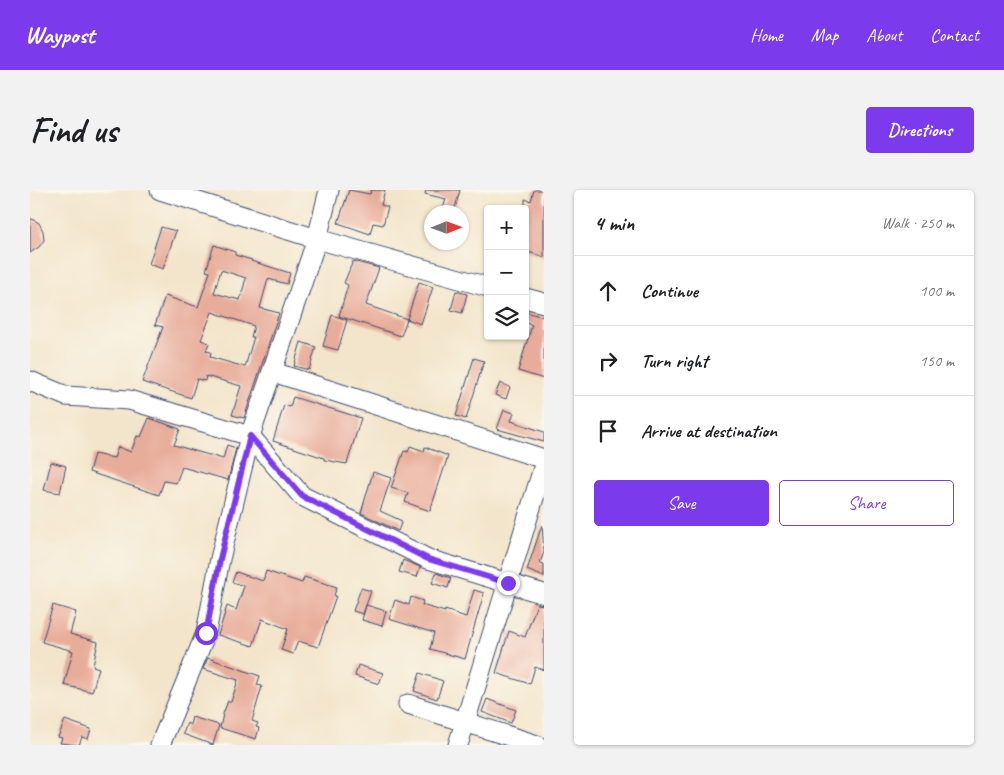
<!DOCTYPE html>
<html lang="en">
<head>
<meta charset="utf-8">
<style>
	:root { --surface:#fff; --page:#f2f2f2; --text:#202124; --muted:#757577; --line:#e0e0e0; --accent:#7c3aed }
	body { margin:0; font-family:Caveat,sans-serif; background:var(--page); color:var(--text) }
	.controls { position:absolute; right:15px; top:15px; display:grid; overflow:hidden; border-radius:5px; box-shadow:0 1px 4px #0004 }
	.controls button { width:45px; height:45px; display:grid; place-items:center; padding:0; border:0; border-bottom:1px solid var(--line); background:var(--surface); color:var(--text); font:25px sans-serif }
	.compass { position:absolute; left:394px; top:15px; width:45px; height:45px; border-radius:50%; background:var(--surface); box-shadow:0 1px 4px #0004; rotate:89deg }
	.stop { position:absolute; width:15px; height:15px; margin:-11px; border:4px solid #7c3aed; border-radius:50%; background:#fff }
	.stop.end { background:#7c3aed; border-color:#fff; box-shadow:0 1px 5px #0008 }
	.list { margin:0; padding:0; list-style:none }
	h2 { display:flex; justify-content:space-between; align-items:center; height:65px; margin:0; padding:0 20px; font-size:21px }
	h2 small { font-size:16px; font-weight:400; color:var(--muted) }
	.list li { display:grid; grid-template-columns:32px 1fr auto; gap:15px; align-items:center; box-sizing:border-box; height:70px; padding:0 20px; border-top:1px solid var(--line) }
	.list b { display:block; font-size:19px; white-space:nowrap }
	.list em { font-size:16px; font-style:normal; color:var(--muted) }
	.actions { display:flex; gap:10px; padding:15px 20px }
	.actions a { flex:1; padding:11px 0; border:1px solid var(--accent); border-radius:5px; text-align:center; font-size:18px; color:var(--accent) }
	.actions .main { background:var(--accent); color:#fff }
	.icon { flex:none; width:28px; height:28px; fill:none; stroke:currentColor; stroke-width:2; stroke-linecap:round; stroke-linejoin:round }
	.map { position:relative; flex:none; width:514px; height:555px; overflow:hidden; border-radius:5px }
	header { display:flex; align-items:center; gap:30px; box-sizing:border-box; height:70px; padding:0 25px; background:var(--accent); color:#fff }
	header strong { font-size:24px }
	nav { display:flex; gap:28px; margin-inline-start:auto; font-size:18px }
	.intro { display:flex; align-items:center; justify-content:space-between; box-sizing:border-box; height:120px; padding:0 30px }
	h1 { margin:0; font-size:35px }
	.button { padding:12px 22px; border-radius:5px; background:var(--accent); color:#fff; font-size:18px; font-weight:700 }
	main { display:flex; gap:30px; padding:0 30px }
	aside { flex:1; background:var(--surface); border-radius:5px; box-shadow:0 1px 4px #0004 }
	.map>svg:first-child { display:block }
	.building { fill:#e8ac9a; fill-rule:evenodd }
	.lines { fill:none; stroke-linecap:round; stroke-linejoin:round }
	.minor-casing { stroke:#3b4a6e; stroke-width:21 }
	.minor { stroke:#fff; stroke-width:19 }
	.route { stroke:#7c3aed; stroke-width:6 }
</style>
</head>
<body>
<header>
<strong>Waypost</strong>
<nav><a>Home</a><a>Map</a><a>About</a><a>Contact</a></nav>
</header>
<div class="intro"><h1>Find us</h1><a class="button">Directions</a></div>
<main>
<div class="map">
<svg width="514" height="555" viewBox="0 0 514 555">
	<rect width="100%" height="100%" fill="#fbf7ec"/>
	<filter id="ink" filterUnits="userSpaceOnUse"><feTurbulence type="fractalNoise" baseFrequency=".02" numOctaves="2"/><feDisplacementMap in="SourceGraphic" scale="10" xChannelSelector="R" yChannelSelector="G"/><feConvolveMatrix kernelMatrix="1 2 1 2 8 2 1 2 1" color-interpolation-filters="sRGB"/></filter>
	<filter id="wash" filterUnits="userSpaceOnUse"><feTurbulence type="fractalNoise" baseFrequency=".0096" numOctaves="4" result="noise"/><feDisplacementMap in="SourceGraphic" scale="20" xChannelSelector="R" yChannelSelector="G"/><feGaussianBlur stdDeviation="1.12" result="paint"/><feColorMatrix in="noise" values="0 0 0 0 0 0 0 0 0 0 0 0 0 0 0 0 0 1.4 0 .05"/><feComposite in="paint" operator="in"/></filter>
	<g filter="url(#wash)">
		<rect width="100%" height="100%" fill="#f3e5cb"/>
		<g id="blocks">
			<g class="building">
				<path d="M319 0 340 4 341 0H355L351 15 358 17 353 35 343 33 340 44 308 33Z"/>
				<path d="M396 0H430L424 22H412L416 9 395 4Z"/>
				<path d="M504 0H514V67L495 61V9L501 11Z"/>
				<path d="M0 28 9 33 13 41 14 50 9 57 0 63Z"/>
				<path d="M131 37 146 41 133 79 119 74Z"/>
				<path d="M184 55 205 62V65L222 70 221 71 260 83 257 94 238 89 230 118 249 123 214 228 202 225 211 196 176 186 175 191 167 189 161 208 112 192 133 137 125 135 135 106 168 117 180 82 176 81ZM191 80 216 88 210 110 184 103ZM182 122 224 136 221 147H224L215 177 180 167 181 162 176 161 179 153 171 150Z"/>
				<path d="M323 71 349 78 336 115 377 129 371 146 309 126 318 95 314 93Z"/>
				<path d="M389 92 403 97 391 134 377 129Z"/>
				<path d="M426 101 437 104 432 123 421 120Z"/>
				<path d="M495 122 514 127V189L488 181 502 135 495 133Z"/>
				<path d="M302 125 317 130 308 160 293 156Z"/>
				<path d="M271 152 286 157 279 180 264 176Z"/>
				<path d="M444 168 454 171 436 229 426 226Z"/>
				<path d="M470 193 480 197 476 209 465 205Z"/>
				<path d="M263 207 331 228 317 274 294 270V268L243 251 254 215 260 217Z"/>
				<path d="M474 220 484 223 481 231 514 242V252L467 239Z"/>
				<path d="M119 228 150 239 144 255 193 269 197 255 206 258 198 290 152 277 146 293 134 291 129 305 59 282 64 264 84 268 88 257 101 262 107 246 111 247Z"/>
				<path d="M380 256 394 261 395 257 418 266 400 321 375 312 378 303 361 298 374 261 378 262Z"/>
				<path d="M21 272 36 276 30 303 14 300Z"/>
				<path d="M343 282 361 288 350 321 372 331 368 341 331 323Z"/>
				<path d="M512 335 514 362 510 373 514 374V387L497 380Z"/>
				<path d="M373 370 390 377 387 387 369 382Z"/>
				<path d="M236 381 272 393 274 387 307 397 304 405 306 406 288 457 268 451 263 464 251 460 258 439 232 429 223 456 188 445 197 416 206 420 214 396 202 392 206 382 233 391Z"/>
				<path d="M406 383 421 388 418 398 402 393Z"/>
				<path d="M331 398 341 401 333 424 323 421Z"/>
				<path d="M444 400 454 403 435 469 400 459 404 443 359 429 365 410 379 415 381 407 393 411 392 415 415 422V420L436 427Z"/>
				<path d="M507 414 514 415V480L505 477 500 494 466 483 479 441 495 447Z"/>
				<path d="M23 415 46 422 40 444 68 452 63 476 69 478 62 502 34 495 43 461 12 452Z"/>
				<path d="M336 415 356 421 352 436 332 430Z"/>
				<path d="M178 468 230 486 227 495 232 496 222 531 228 533 226 537 229 538 226 549 190 538 193 524 198 511 201 512 208 490 173 479Z"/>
				<path d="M328 475 353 483 349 494 325 486Z"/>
				<path d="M390 483 413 491 407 509 384 501Z"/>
				<path d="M457 509 486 520 481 533 452 522Z"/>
				<path d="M162 527 189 535 183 555 153 544 157 533 160 535Z"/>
				<path d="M35 530 61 539 58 549 52 547 49 555 30 553 32 548 28 547Z"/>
			</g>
		</g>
	</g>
	<g filter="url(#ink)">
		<use href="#blocks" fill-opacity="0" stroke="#3b4a6e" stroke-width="1"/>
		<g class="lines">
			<g class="minor-casing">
				<g id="minor">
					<path d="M130 0 287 49 458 97"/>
					<path d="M495 108 514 113"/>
					<path d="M243 182 514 269"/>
					<path d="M0 191 36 206 99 210 220 246 272 306 398 369 514 404"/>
					<path d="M378 514 507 555"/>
					<path d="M130 555 176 443 190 369 220 246 287 49 299 0"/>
					<path d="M428 555 514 275"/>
				</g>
			</g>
			<use href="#minor" class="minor"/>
		</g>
	</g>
	<g class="lines" filter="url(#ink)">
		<path class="route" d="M176 443 190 369 220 246 272 306 398 369 478 393"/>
	</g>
</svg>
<div class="controls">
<button>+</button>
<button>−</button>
<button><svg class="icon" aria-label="layers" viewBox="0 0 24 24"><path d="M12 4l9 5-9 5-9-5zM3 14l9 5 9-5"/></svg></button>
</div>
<svg class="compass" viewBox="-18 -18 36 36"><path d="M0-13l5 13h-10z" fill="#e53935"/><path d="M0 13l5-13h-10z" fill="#757577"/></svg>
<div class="stop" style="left:176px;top:443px"></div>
<div class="stop end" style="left:478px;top:393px"></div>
</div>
<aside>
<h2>4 min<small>Walk · 250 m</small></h2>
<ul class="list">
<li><svg class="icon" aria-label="ahead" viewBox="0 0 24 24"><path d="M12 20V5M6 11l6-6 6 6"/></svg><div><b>Continue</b></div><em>100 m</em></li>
<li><svg class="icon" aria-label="right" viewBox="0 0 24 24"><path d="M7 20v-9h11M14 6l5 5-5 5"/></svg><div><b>Turn right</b></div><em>150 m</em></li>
<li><svg class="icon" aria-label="arrive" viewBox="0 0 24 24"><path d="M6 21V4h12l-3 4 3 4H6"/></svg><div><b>Arrive at destination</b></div></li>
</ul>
<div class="actions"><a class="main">Save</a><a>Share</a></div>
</aside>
</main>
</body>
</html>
